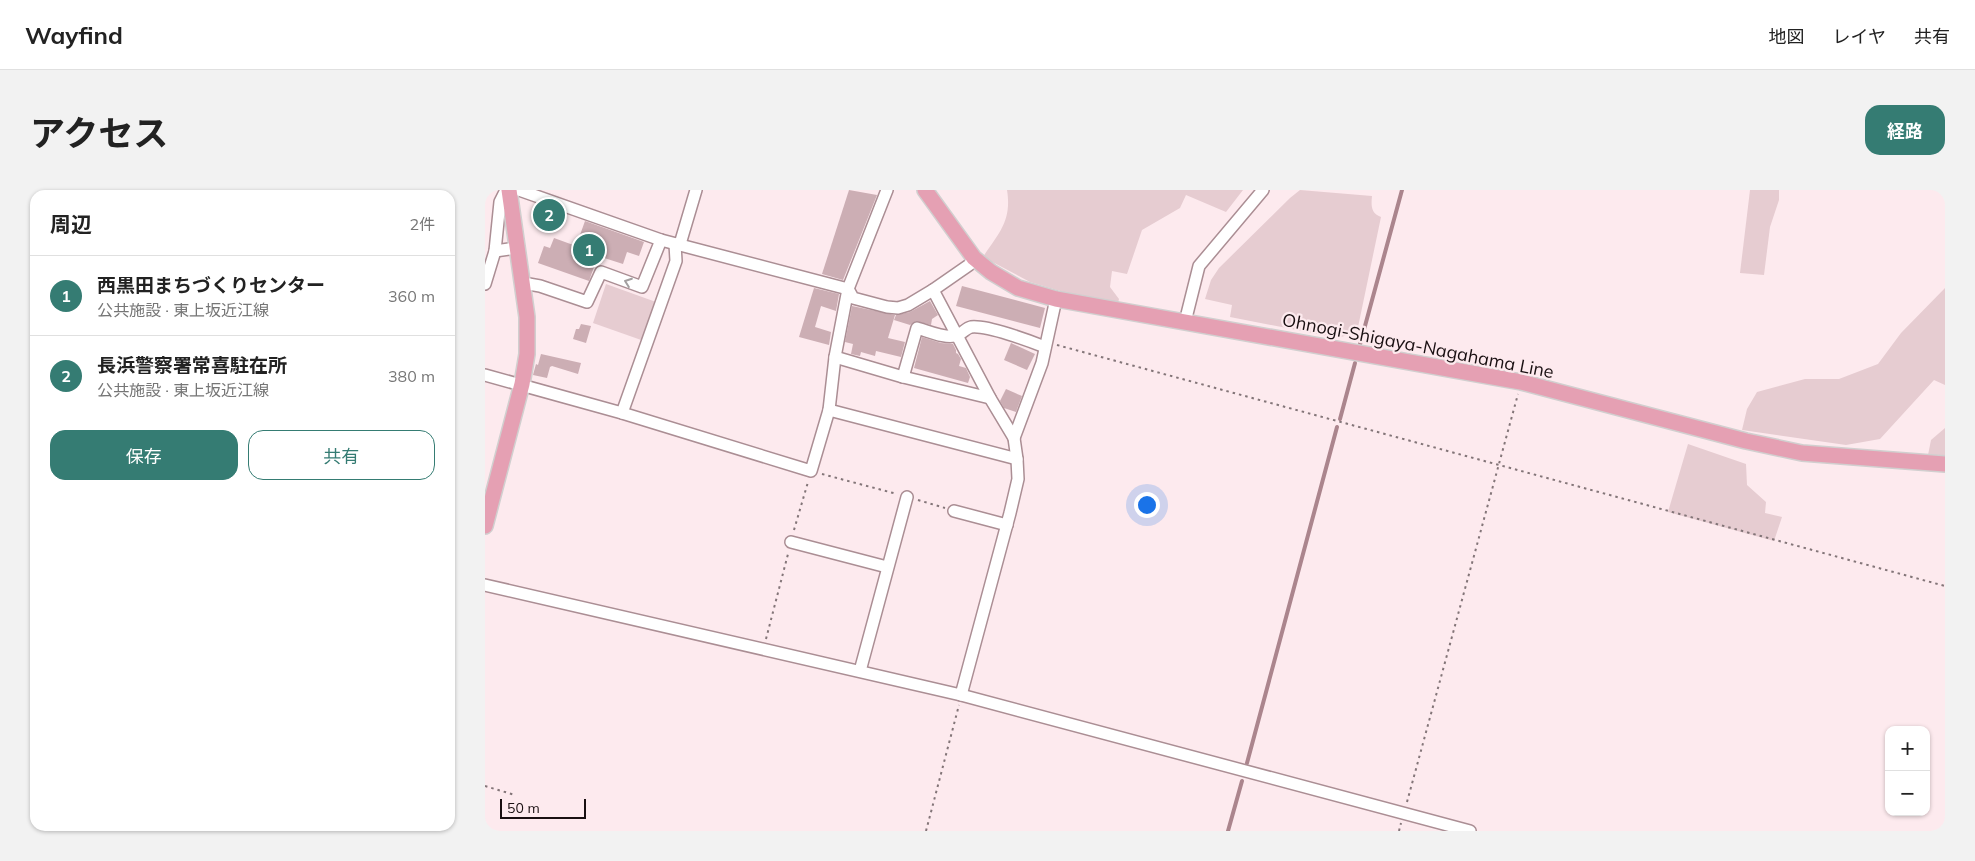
<!DOCTYPE html>
<html lang="ja">
<head>
<meta charset="utf-8">
<style>
	:root { --surface:#fff; --page:#f2f2f2; --text:#222; --muted:#767676; --line:#e0e0e0; --accent:#357c73 }
	body { margin:0; font-family:Mulish,"Noto Sans JP",sans-serif; background:var(--page); color:var(--text) }
	.controls { position:absolute; right:15px; bottom:15px; display:grid; overflow:hidden; border-radius:10px; box-shadow:0 1px 4px #0004 }
	.controls button { width:45px; height:45px; display:grid; place-items:center; padding:0; border:0; border-bottom:1px solid var(--line); background:var(--surface); color:var(--text); font:25px sans-serif }
	.scale { position:absolute; left:15px; bottom:12px; width:86px; box-sizing:border-box; padding-left:5px; border:2px solid #190f11; border-top:0; font-size:14px; line-height:18px; white-space:nowrap; color:#190f11; -webkit-text-stroke:4px #fdeaee; paint-order:stroke }
	.you { position:absolute; left:661px; top:314px; width:18px; height:18px; margin:-12px; border:4px solid #fff; border-radius:50%; background:#1a73e8; box-shadow:0 0 0 8px #1a73e833 }
	.badge { display:grid; place-items:center; width:32px; height:32px; border-radius:50%; background:var(--accent); color:#fff; font-size:16px; font-weight:700 }
	.pin { position:absolute; translate:-50% -50%; border:2px solid #fff; box-shadow:0 1px 5px #0006 }
	.list { margin:0; padding:0; list-style:none }
	h2 { display:flex; justify-content:space-between; align-items:center; height:65px; margin:0; padding:0 20px; font-size:21px }
	h2 small { font-size:16px; font-weight:400; color:var(--muted) }
	.list li { display:grid; grid-template-columns:32px 1fr auto; gap:15px; align-items:center; box-sizing:border-box; height:80px; padding:0 20px; border-top:1px solid var(--line) }
	.list b { display:block; font-size:19px; white-space:nowrap }
	.list p { margin:0; font-size:16px; white-space:nowrap; color:var(--muted) }
	.list em { font-size:16px; font-style:normal; color:var(--muted) }
	.actions { display:flex; gap:10px; padding:15px 20px }
	.actions a { flex:1; padding:11px 0; border:1px solid var(--accent); border-radius:15px; text-align:center; font-size:18px; color:var(--accent) }
	.actions .main { background:var(--accent); color:#fff }
	.map { position:relative; flex:none; width:1460px; height:641px; overflow:hidden; border-radius:15px }
	header { display:flex; align-items:center; gap:30px; box-sizing:border-box; height:70px; padding:0 25px; background:var(--surface); border-bottom:1px solid var(--line) }
	header strong { font-size:24px }
	nav { display:flex; gap:28px; margin-inline-start:auto; font-size:18px }
	.intro { display:flex; align-items:center; justify-content:space-between; box-sizing:border-box; height:120px; padding:0 30px }
	h1 { margin:0; font-size:35px }
	.button { padding:12px 22px; border-radius:15px; background:var(--accent); color:#fff; font-size:18px; font-weight:700 }
	main { display:flex; gap:30px; padding:0 30px }
	aside { flex:1; background:var(--surface); border-radius:15px; box-shadow:0 1px 4px #0004 }
	.map>svg:first-child { display:block }
	.green { fill:#e6ccd1 }
	.lines { fill:none; stroke-linecap:round; stroke-linejoin:round }
	.stream { stroke:#ab858d; stroke-width:4 }
	.building { fill:#ccaeb4 }
	.minor-casing { stroke:#ab8e94; stroke-width:14 }
	.major-casing { stroke:#d1cfcf; stroke-width:18 }
	.path { stroke:#837578; stroke-width:2; stroke-dasharray:2.5 4; stroke-linecap:butt }
	.minor { stroke:#fff; stroke-width:11 }
	.major { stroke:#e5a0b3; stroke-width:15 }
	.oneway { stroke:#a39fa0 }
	.labels { text-anchor:middle; stroke-width:4.5; stroke-linejoin:round; paint-order:stroke }
	.street-label { font-size:18px; fill:#190f11; stroke:#fdeaee }
</style>
</head>
<body>
<header>
<strong>Wayfind</strong>
<nav><a>地図</a><a>レイヤ</a><a>共有</a></nav>
</header>
<div class="intro"><h1>アクセス</h1><a class="button">経路</a></div>
<main>
<aside>
<h2>周辺<small>2件</small></h2>
<ul class="list">
<li><span class="badge">1</span><div><b>西黒田まちづくりセンター</b><p>公共施設 · 東上坂近江線</p></div><em>360 m</em></li>
<li><span class="badge">2</span><div><b>長浜警察署常喜駐在所</b><p>公共施設 · 東上坂近江線</p></div><em>380 m</em></li>
</ul>
<div class="actions"><a class="main">保存</a><a>共有</a></div>
</aside>
<div class="map">
<svg width="1460" height="641" viewBox="0 0 1460 641">
	<rect width="100%" height="100%" fill="#fdeaee"/>
	<g class="green">
		<path d="M522 0H758L741 22 701 5 695 18 657 40 642 84 627 81 625 97 634 109 633 113 599 108 545 92 498 67C514 43 527 31 522 0Z"/>
		<path d="M815 0 887 6C886 16 886 23 896 27L872 142 853 148 745 127 747 115 720 109 726 90 734 78 805 8Z"/>
		<path d="M1265 0H1294V10L1285 37 1279 85 1255 83Z"/>
		<path d="M121 94 171 112 159 151 108 133Z"/>
		<path d="M1460 98V195L1449 190 1395 249 1361 255 1257 240 1262 219 1272 202 1320 189H1354L1393 174 1416 143Z"/>
		<path d="M1460 238V266L1443 265 1446 250Z"/>
		<path d="M1203 254 1261 274 1262 295 1281 312 1280 323 1297 327 1289 351 1183 322Z"/>
	</g>
	<g class="lines">
		<g class="stream">
			<path d="M874 158 917 0"/>
			<path d="M855 229 870 173"/>
			<path d="M762 573 852 237"/>
			<path d="M743 641 757 591"/>
			<path d="M1459 641 1460 636"/>
		</g>
	</g>
	<g class="building">
		<path d="M364 0 392 5 358 90 337 84Z"/>
		<path d="M54 15 77 23 73 35 51 27Z"/>
		<path d="M100 31 159 52 154 66 142 62 138 74 113 66 104 91 53 73 59 56 65 58 69 48 91 56Z"/>
		<path d="M477 96 560 118 555 138 471 116Z"/>
		<path d="M329 98 354 104 351 121 336 116 330 137 346 142 344 155 314 147Z"/>
		<path d="M445 111 453 125 447 129 446 135 431 131 425 135 409 130 411 125 425 122Z"/>
		<path d="M367 116 410 125 403 148 420 152 416 167 391 161 390 166 376 162 375 166 366 164 368 154 360 152Z"/>
		<path d="M96 134 106 136 101 153 88 149 91 139H94Z"/>
		<path d="M437 147 456 153 468 154 471 160V163L473 164 476 169 474 176 481 178 485 187 483 193 429 178Z"/>
		<path d="M526 153 550 164 542 180 519 170Z"/>
		<path d="M56 164 96 173 93 184 67 176 65 177 62 188 48 185 51 174 53 175Z"/>
		<path d="M521 199 537 206 531 222 519 218 515 211Z"/>
	</g>
	<g class="lines">
		<g class="minor-casing">
			<g id="minor">
				<path d="M34 0 176 50 363 99 368 108 402 117 413 118 423 115 448 100"/>
				<path d="M195 54 211 0"/>
				<path d="M10 61 31 58"/>
				<path d="M38 93 55 96 102 112 116 82 157 97 176 50"/>
				<path d="M0 94 10 61 15 12 21 0"/>
				<path d="M700 132 714 76 778 0"/>
				<path d="M350 167 418 187 505 208"/>
				<path d="M0 185 137 223 326 281 344 220 350 167 363 99 402 0"/>
				<path d="M418 187 432 138C443 141 462 150 473 145 478 143 481 138 486 137 502 135 545 151 560 157"/>
				<path d="M344 220 532 269"/>
				<path d="M137 223 191 71 190 54"/>
				<path d="M529 248 557 173 571 109"/>
				<path d="M469 321 522 335"/>
				<path d="M306 352 402 377"/>
				<path d="M0 395 476 505 985 641"/>
				<path d="M375 481 422 307"/>
				<path d="M476 505 525 323 533 289 532 269 529 248 505 208 448 100 484 75 489 68"/>
			</g>
		</g>
		<g class="major-casing">
			<g id="major">
				<path d="M440 0 489 68 506 82 533 98 571 109 1036 192 1261 251 1317 263 1460 274"/>
				<path d="M0 336 37 194 42 164V127L24 0"/>
			</g>
		</g>
		<g class="path">
			<path d="M572 155 1460 396"/>
			<path d="M337 284 412 304"/>
			<path d="M433 310 460 318"/>
			<path d="M309 340 323 292"/>
			<path d="M281 449 303 364"/>
			<path d="M0 596 30 605"/>
			<path d="M922 612 1033 204"/>
			<path d="M441 641 474 515"/>
			<path d="M914 641 916 633"/>
		</g>
		<use href="#minor" class="minor"/>
		<use href="#major" class="major"/>
	</g>
	<defs><path id="oneway-chevron" d="M-2-3.5L2.5 0L-2 3.5" fill="none" stroke-width="1.6" stroke-linecap="round" stroke-linejoin="round" transform="scale(1.25)"/></defs>
	<use class="oneway" href="#oneway-chevron" transform="translate(143 92) rotate(-160)"/>
	<g class="labels">
		<g class="street-label">
			<text transform="translate(933 156) rotate(11)" y="6">Ohnogi-Shigaya-Nagahama Line</text>
		</g>
	</g>
</svg>
<div class="controls">
<button>+</button>
<button>−</button>
</div>
<div class="scale">50 m</div>
<div class="you"></div>
<div class="pin badge" style="left:104px;top:60px">1</div>
<div class="pin badge" style="left:64px;top:25px">2</div>
</div>
</main>
</body>
</html>
